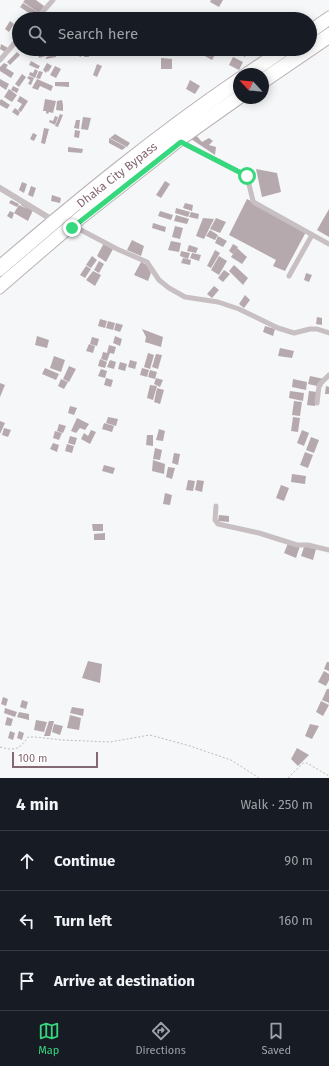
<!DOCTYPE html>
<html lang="en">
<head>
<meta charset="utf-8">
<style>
	:root { --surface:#171b24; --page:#242831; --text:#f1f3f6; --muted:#9ea1a6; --line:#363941; --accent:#36d87d }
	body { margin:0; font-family:"Fira Sans",sans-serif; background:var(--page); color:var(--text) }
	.compass { position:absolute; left:233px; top:68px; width:36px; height:36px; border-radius:50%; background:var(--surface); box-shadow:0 2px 10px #0003; rotate:296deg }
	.scale { position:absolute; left:12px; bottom:10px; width:86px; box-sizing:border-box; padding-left:4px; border:2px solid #846973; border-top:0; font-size:11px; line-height:14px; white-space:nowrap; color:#846973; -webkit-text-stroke:3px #fff; paint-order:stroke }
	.stop { position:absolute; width:12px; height:12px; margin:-9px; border:3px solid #36d87d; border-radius:50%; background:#fff }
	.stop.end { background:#36d87d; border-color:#fff; box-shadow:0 1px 4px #0008 }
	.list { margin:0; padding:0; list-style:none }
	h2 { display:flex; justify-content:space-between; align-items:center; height:52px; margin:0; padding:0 16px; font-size:17px }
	h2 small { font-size:13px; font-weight:400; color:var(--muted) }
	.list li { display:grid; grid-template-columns:26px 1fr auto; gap:12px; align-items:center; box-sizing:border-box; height:60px; padding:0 16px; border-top:1px solid var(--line) }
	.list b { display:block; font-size:15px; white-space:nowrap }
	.list em { font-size:13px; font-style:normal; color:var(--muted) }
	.icon { flex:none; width:22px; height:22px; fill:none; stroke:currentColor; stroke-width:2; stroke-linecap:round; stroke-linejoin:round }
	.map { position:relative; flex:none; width:329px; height:778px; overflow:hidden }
	.search { position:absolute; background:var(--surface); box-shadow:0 2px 10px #0003; left:12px; right:12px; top:12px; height:44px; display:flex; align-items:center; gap:10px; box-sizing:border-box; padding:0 14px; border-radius:22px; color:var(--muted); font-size:15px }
	.sheet { height:232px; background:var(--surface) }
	nav { display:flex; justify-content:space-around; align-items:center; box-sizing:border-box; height:56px; border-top:1px solid var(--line); background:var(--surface); font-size:11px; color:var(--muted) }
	nav a { display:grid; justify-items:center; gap:2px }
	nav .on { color:var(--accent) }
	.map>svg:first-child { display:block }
	.building { fill:#b6a9ae }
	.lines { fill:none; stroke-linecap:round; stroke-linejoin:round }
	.secondary-casing { stroke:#bcb2b6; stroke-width:9 }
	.trunk-casing { stroke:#bab3b6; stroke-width:10 }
	.path { stroke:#bfbabc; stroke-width:1; stroke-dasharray:2 2; stroke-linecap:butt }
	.minor { stroke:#c7bfc2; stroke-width:5 }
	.tertiary { stroke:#c7bfc2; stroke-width:6 }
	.secondary { stroke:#fff; stroke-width:7 }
	.trunk { stroke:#fff; stroke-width:8 }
	.route { stroke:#36d87d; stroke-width:5 }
	.labels { text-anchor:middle; stroke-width:4; stroke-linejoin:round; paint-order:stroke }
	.street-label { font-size:12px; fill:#846973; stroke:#fff }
</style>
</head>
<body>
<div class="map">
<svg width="329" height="778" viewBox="0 0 329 778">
	<rect width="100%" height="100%" fill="#f5f7f8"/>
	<g class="building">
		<path d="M25 0H36L44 6 39 13 23 2Z"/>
		<path d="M211 0H223L219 7 210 2Z"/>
		<path d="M23 3 39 13 36 18 20 7Z"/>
		<path d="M48 13 53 16 52 19H49L46 17Z"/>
		<path d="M10 21 14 24 9 32 5 29Z"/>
		<path d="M1 44 8 48 5 52 0 49Z"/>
		<path d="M49 49H63V55H58V53H49Z"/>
		<path d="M64 49H68V55H63Z"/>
		<path d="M78 49H83L81 57 76 55Z"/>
		<path d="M85 49H89V57H84Z"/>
		<path d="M162 49 176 50 175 56 161 55Z"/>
		<path d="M205 49H212L217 51 212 60 203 55Z"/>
		<path d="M236 49H249L245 57 235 52Z"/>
		<path d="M180 50 188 52 187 56 179 54Z"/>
		<path d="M17 52 20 55 10 65 7 62Z"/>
		<path d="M48 52 49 55 39 58 38 55Z"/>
		<path d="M56 54V57L46 59V57Z"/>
		<path d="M233 57 243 62 239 70 229 65Z"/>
		<path d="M161 58 172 59V69H161Z"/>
		<path d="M31 61 40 66 38 69 29 65Z"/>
		<path d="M4 63 8 65 6 68 14 73 11 78 0 71V67Z"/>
		<path d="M47 63 52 66 48 72 47 71 46 73 43 70Z"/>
		<path d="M97 64 102 66 97 77 93 75Z"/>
		<path d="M55 66 61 69 56 78 50 75Z"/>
		<path d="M35 69 38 71 35 78 29 75 30 72 33 73Z"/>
		<path d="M39 71 43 72 40 79 36 78Z"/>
		<path d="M22 74 26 77 19 87 15 84Z"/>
		<path d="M29 76 34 78 31 85 28 84 30 80 27 78Z"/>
		<path d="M0 79 9 84 6 90 0 86Z"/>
		<path d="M37 79 53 86 51 91 40 86 38 90 32 88Z"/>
		<path d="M190 80 200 86 195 94 186 89Z"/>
		<path d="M55 82H69V87L55 86Z"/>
		<path d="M13 86 19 89 17 93 11 90Z"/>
		<path d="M9 89 17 95 12 102 4 97Z"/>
		<path d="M20 96 28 101 21 112 18 110 22 104 17 101Z"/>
		<path d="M1 99 10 105 7 109 0 105V101Z"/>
		<path d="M45 99 56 101 53 113 49 112 48 114 46 113V111H43Z"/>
		<path d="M62 100 63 105V111L56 110 57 101Z"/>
		<path d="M15 108 20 112 18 116 12 112Z"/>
		<path d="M60 114 63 115 58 127 55 126Z"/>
		<path d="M55 116 58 117 55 125 49 122 50 120 53 121Z"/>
		<path d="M83 117 91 118 88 130 81 129Z"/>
		<path d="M76 120H80L79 129 74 128Z"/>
		<path d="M44 128 49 129 45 144 41 143Z"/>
		<path d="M75 130 80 131 79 138 74 137Z"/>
		<path d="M33 133 37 135 34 141 30 139Z"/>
		<path d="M115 134 130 143 127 147 110 138Z"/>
		<path d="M195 134 202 142 209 138 213 141 209 145 216 147 215 155 191 139Z"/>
		<path d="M109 138 126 147 122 150 109 143Z"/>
		<path d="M68 147 83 149 82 153 68 152Z"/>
		<path d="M256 169 277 173 281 192 262 197Z"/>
		<path d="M165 181 170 184 161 198 156 195Z"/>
		<path d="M22 182 27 184 24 193 19 190Z"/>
		<path d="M31 186 36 188 33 197 28 195Z"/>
		<path d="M52 195 61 198 60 203 51 201Z"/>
		<path d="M247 199 307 230 285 271 273 266 276 260 229 235Z"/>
		<path d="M11 200 19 204 17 207 9 203Z"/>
		<path d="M22 201 34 208 28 221 14 213 19 205 27 209 21 205Z"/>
		<path d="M185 203 193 205 192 211 183 208Z"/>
		<path d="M176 208 190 212 188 217 175 213Z"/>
		<path d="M329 209V237L317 230Z"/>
		<path d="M10 211 14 213 12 219 7 216Z"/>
		<path d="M160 211 173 215 171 220 158 216Z"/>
		<path d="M191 212 199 214 198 219 189 217Z"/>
		<path d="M176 215 189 219 187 224 174 221Z"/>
		<path d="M203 218 214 219 204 239 196 236Z"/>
		<path d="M216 218 226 222 220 233 210 229Z"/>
		<path d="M153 223 166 227 165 232 152 228Z"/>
		<path d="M175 226 183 228 180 239 172 237Z"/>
		<path d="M210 230 218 235 215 240 206 236Z"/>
		<path d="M218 236 227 241 223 247 215 243Z"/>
		<path d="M132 240 144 246 141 256 127 250Z"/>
		<path d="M171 241 181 243 179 252 168 250Z"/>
		<path d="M104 243 113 249 106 262 97 256Z"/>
		<path d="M233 244 238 247 233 254 229 251Z"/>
		<path d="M189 245 198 248 196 253 187 251Z"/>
		<path d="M237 248 247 257 242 264 231 257Z"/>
		<path d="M215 250 220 253 211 268 207 266Z"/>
		<path d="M181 251 190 253 188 259 180 256Z"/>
		<path d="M192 253 201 255 199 261 190 258Z"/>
		<path d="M92 256 97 260 91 268 86 265Z"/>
		<path d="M219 256 227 261 219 275 211 270Z"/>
		<path d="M183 258 191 260 190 265 181 263Z"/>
		<path d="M99 261 104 264 99 273 94 270Z"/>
		<path d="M141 262 147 265 151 273 148 281 134 275Z"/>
		<path d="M234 265 248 278 243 285 229 271Z"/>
		<path d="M86 266 91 269 85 278 80 275Z"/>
		<path d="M224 270 230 274 223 282 218 278Z"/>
		<path d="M93 271 101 275 95 286 86 280Z"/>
		<path d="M306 273 312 275 309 282 304 280Z"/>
		<path d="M214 286 219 290 212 298 207 294Z"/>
		<path d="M245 295 250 300 244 308 239 304Z"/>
		<path d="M317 317 322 318V325L316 324Z"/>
		<path d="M100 319 107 321 105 328 98 326Z"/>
		<path d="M108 321 115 323 113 330 106 328Z"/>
		<path d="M116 323 123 325 120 332 114 330Z"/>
		<path d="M265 326 275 329 273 336 263 332Z"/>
		<path d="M142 329 163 337 161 347 145 342 146 337Z"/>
		<path d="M37 336 49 340 47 348 35 345Z"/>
		<path d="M115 336 122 339 120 346 113 343Z"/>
		<path d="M92 337 99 339 97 346 90 344Z"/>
		<path d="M89 344 95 346 93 353 86 351Z"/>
		<path d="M109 345 116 347 114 354 110 353 107 361 101 359 103 352 107 353Z"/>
		<path d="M280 348 294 351 292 358 278 356Z"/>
		<path d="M148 353 154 355 150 369 144 367Z"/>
		<path d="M156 354 162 355 158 369 152 367Z"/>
		<path d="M54 356 65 360 61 372 50 368Z"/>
		<path d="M100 359 107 362 105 368 98 366Z"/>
		<path d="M110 360 116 362 114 369 107 367Z"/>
		<path d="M130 360 137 362 135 369 128 367Z"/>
		<path d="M120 362 127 364 125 371 118 369Z"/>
		<path d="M69 366 76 369 69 382 63 379Z"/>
		<path d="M45 368 59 374 56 380 42 374Z"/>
		<path d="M142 368 149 370 147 377 140 375Z"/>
		<path d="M101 369 107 371 105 378 98 376Z"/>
		<path d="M150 370 157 372 155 379 148 377Z"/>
		<path d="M310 376 324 379 322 387 308 384Z"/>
		<path d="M106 378 113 380 111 387 104 385Z"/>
		<path d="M156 378 163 380 160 387 154 384Z"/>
		<path d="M61 379 68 382 64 389 58 386Z"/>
		<path d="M293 379 307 382 306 390 292 387Z"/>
		<path d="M0 383 5 385 0 397Z"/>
		<path d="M150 385 157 386 153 400 147 398Z"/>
		<path d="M326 386 329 387V394H325Z"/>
		<path d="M157 388 164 390 160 404 154 402Z"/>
		<path d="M290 391 304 393 303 401 289 398Z"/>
		<path d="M309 391 317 392 315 406 307 405Z"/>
		<path d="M294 401 302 402 300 416 292 415Z"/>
		<path d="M70 406 77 408 74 415 68 413Z"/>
		<path d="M108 417 118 419 116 426 106 423Z"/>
		<path d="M293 417 300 418 298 432 291 431Z"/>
		<path d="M77 418 89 424 85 430 80 428 76 433 71 431Z"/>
		<path d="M0 421 5 423 0 434Z"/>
		<path d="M104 423 114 426 112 432 102 429Z"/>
		<path d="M59 424 66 426 63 433 57 431Z"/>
		<path d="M4 428 11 430 8 437 2 435Z"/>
		<path d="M159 429 165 431 163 441 156 440Z"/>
		<path d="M91 430 96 432 90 444 81 439 84 433 88 436Z"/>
		<path d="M302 430 309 433 304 446 297 443Z"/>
		<path d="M55 431 62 433 59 440 53 438Z"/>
		<path d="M147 435H153V446L146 445Z"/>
		<path d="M70 436 77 438 75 445 68 443Z"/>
		<path d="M311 437 319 440 314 453 306 450Z"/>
		<path d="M53 443 59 445 57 452 50 449Z"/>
		<path d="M67 444 74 446 72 453 65 451Z"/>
		<path d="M155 448 162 450 160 460 153 459Z"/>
		<path d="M305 452 313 455 308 468 300 465Z"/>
		<path d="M174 453 180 454 178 465 172 463Z"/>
		<path d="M153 460 165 464 164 474 152 471Z"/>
		<path d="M104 465 115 468 113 474 102 471Z"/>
		<path d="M168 467 175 468 172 479 166 477Z"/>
		<path d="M292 474 306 476 305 484 291 482Z"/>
		<path d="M188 480 195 481 193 491 186 490Z"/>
		<path d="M197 480 204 481 202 492 195 490Z"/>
		<path d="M281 485 289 488 284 501 276 498Z"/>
		<path d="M165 493 172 495 170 505 163 504Z"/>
		<path d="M219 515 229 516V522L218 521Z"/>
		<path d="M92 524H103V531H93Z"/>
		<path d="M105 533V540H94V534Z"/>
		<path d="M289 541 300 546 296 558 284 553Z"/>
		<path d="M305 544 316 549 313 560 301 556Z"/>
		<path d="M88 661 102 664 100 683 82 678Z"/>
		<path d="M327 662H329V671L324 669Z"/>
		<path d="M324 671 329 674V680L326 686 318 682Z"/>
		<path d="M327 689H329V703L322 700Z"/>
		<path d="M3 697 8 699 6 706 1 704Z"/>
		<path d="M22 700 28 702 26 709 20 707Z"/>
		<path d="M321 701 329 705 323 716 316 712Z"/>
		<path d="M72 707 84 709 83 716 70 713Z"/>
		<path d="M5 708 17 712 15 717 4 713Z"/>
		<path d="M19 712 29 714V720L17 717Z"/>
		<path d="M70 715 81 718 79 730 67 728Z"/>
		<path d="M7 717 13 719 11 726 5 725Z"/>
		<path d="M36 720 47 722 44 732 34 730Z"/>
		<path d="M49 721H54L50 736H44Z"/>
		<path d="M54 724 63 726 60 735 52 732Z"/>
		<path d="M310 724 319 726 312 739 305 736Z"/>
		<path d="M10 731 15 733 13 740 8 738Z"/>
		<path d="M19 731 24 733 22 740 17 738Z"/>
		<path d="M297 748 309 755 298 766 291 759Z"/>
	</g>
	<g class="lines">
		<g class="secondary-casing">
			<g id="secondary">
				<path d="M310 28 329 15"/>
				<path d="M242 74 279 49"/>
				<path d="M263 85 329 40"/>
				<path d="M0 263C77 197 155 133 239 76"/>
				<path d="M0 290 72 228 181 142 243 98"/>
			</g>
		</g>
		<g class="trunk-casing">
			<g id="trunk">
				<path d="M310 35 329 21"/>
				<path d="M310 45 329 32"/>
				<path d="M253 74 289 49"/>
				<path d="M263 77 304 49"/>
				<path d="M0 272 90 195 172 132 239 84"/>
				<path d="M0 283 94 203 177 137 239 94"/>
			</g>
		</g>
		<g class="path">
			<path d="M0 747C15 751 19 750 28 737H35L62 740 110 742 150 735 190 746 231 760 259 778"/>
			<path d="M288 778 303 763H307L329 776"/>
		</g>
		<g class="minor">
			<path d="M36 19 53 0"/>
			<path d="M0 60 19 38"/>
			<path d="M181 142 247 176 253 201 255 203 329 244"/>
			<path d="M72 228 79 229 117 249 147 262 159 280 169 288 185 297 218 302 239 309 278 328 294 333 310 329H317L329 333"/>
			<path d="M289 276 312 235"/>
			<path d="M317 403 319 386 321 383 329 375"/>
			<path d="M216 506 215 520 218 524 259 533 297 545H308L329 550"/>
		</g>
		<path class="tertiary" d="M0 188 51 219"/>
		<use href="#secondary" class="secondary"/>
		<use href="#trunk" class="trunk"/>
	</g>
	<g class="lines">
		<path class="route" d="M72 228 181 142 247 176"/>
	</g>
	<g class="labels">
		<g class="street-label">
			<text transform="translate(117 175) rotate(-38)" y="4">Dhaka City Bypass</text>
		</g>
	</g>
</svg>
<svg class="compass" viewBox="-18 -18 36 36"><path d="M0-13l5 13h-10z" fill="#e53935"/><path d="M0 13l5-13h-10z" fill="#9ea1a6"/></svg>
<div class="scale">100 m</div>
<div class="stop" style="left:247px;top:176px"></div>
<div class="stop end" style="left:72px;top:228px"></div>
<div class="search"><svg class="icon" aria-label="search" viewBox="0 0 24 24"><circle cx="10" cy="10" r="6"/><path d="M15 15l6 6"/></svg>Search here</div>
</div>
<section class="sheet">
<h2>4 min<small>Walk · 250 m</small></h2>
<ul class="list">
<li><svg class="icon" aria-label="ahead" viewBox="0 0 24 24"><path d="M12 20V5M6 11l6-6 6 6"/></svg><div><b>Continue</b></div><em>90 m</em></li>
<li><svg class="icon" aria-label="left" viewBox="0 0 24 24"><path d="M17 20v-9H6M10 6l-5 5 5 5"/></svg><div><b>Turn left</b></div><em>160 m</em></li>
<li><svg class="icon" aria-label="arrive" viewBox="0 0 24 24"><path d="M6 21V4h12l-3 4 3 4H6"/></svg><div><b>Arrive at destination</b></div></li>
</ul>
</section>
<nav>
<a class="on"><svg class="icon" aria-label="map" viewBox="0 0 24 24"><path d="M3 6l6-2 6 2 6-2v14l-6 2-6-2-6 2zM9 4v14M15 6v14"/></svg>Map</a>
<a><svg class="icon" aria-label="directions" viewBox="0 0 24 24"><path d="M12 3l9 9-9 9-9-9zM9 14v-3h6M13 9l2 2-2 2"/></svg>Directions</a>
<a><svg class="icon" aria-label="saved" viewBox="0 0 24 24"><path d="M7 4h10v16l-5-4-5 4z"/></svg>Saved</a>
</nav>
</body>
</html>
